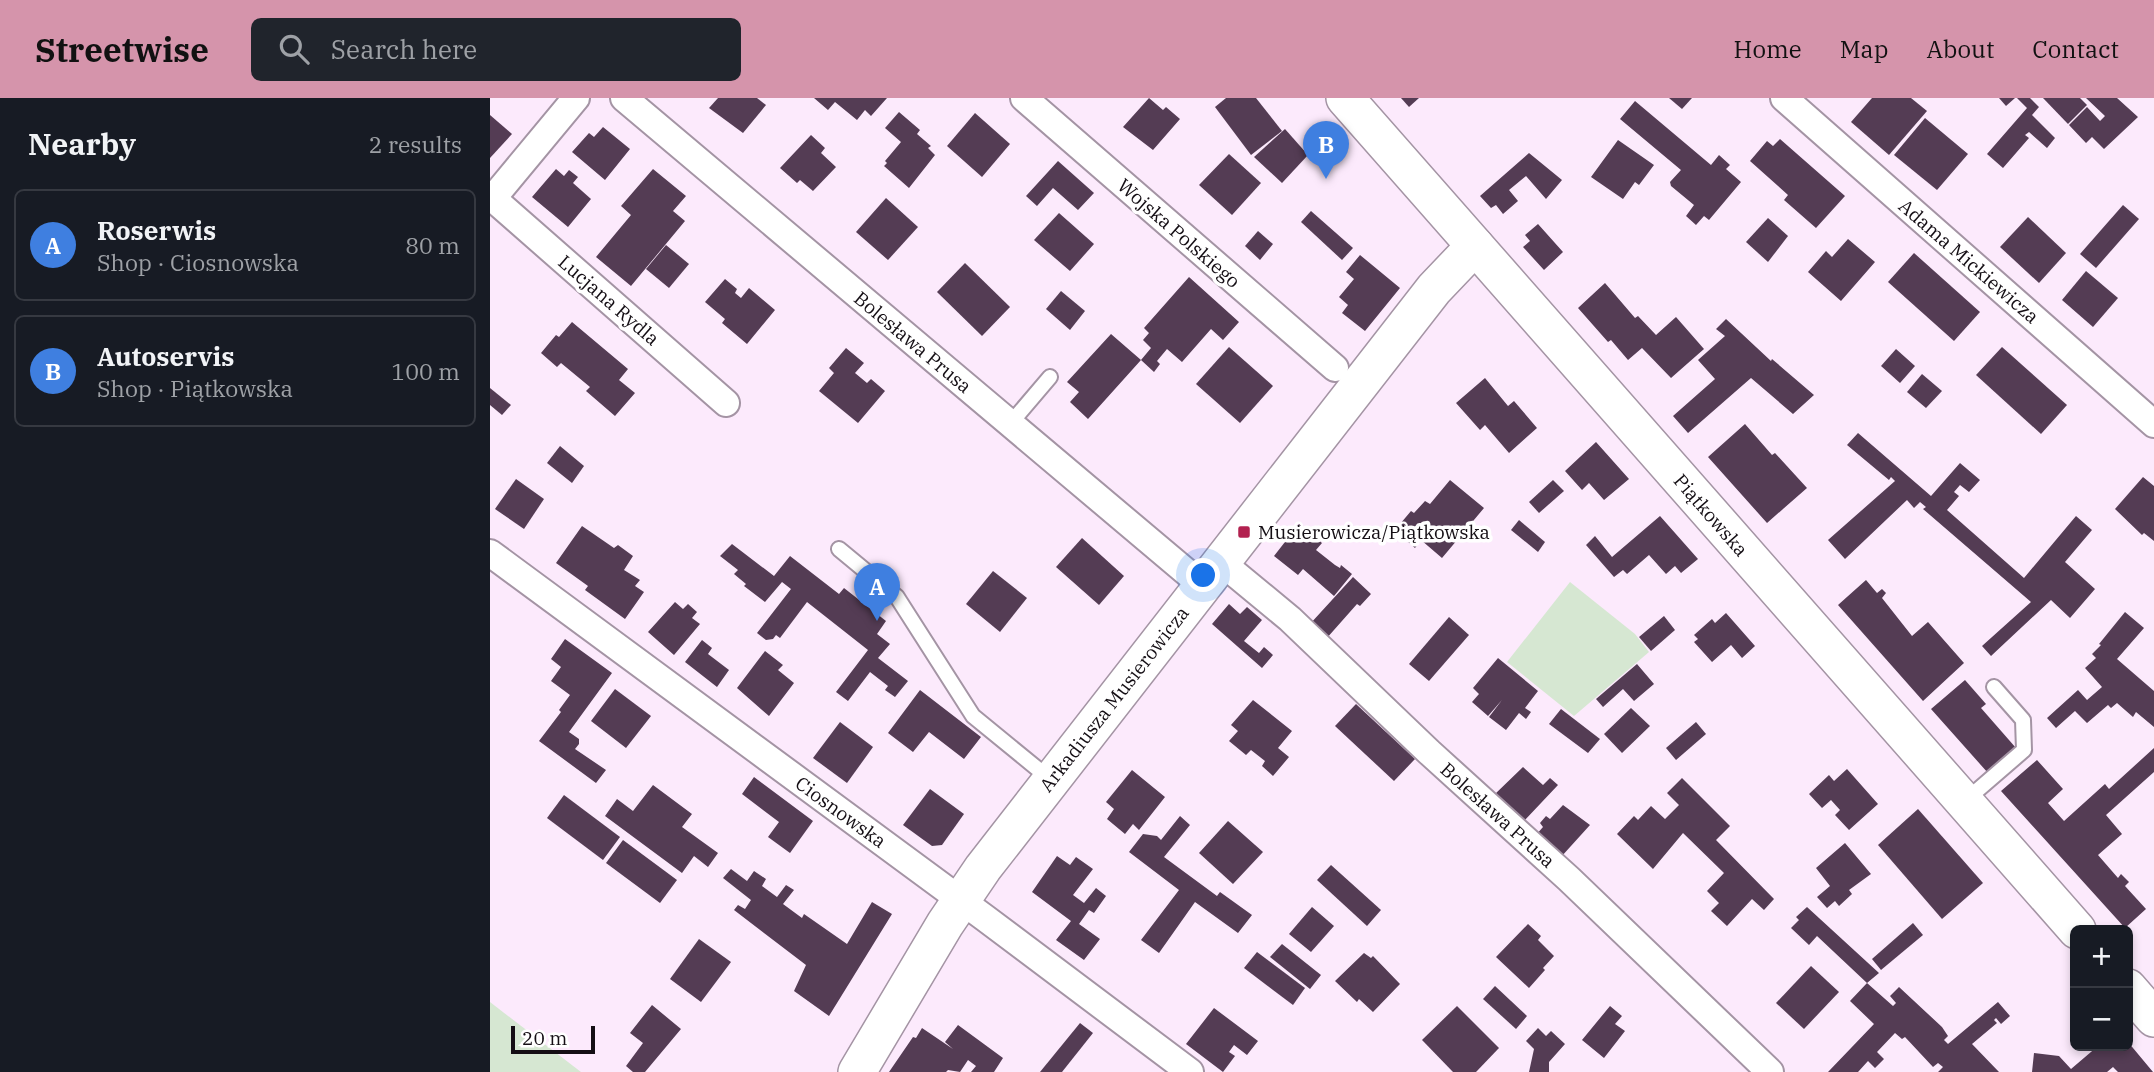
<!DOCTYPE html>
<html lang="en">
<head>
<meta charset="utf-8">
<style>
	:root { --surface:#171b24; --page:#20242c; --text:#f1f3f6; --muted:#9ea1a6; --line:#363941; --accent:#d594ab }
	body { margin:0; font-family:"IBM Plex Serif",serif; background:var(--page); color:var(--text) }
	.controls { position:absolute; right:21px; bottom:21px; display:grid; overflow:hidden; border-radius:10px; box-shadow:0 4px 10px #0003 }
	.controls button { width:63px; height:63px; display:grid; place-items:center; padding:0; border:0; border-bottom:2px solid var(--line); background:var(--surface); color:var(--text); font:35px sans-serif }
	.scale { position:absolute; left:21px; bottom:18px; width:84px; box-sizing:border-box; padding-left:7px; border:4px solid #140e14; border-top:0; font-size:19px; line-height:24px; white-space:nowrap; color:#140e14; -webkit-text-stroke:5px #fff; paint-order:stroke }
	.you { position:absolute; left:714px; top:478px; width:24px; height:24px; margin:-18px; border:5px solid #fff; border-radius:50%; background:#1a73e8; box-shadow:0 0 0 10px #1a73e833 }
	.badge { display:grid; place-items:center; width:46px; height:46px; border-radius:50%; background:var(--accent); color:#fff; font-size:23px; font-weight:700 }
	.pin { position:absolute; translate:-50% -58px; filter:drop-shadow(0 2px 4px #0008) }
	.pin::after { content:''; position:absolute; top:37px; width:24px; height:21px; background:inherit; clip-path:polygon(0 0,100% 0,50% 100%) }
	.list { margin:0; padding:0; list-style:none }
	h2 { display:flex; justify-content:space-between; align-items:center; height:91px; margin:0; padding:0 28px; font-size:30px }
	h2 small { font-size:23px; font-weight:400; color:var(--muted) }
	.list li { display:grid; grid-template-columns:46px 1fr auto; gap:21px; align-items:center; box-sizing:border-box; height:112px; margin:0 14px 14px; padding:0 14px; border:2px solid var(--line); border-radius:10px }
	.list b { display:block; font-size:26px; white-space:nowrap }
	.list p { margin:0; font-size:23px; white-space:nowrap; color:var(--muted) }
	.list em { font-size:23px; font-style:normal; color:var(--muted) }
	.icon { flex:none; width:38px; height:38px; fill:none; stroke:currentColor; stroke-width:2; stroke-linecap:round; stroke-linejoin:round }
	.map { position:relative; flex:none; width:1664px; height:974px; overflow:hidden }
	header { display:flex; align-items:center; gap:42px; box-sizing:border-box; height:98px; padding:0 35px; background:var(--accent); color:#111 }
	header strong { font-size:33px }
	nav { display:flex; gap:38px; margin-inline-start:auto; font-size:24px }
	.search { width:490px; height:63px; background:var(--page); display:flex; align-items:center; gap:18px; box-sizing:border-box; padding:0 24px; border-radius:10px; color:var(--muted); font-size:26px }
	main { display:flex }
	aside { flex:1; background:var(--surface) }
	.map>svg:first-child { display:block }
	.green { fill:#d6e7d2 }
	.building { fill:#543c54 }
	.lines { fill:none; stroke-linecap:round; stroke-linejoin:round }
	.lane-casing { stroke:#a494a4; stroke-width:18 }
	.street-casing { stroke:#a494a4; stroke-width:30 }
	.secondary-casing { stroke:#a494a4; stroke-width:40 }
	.lane { stroke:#fff; stroke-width:14 }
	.street { stroke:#fff; stroke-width:26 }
	.secondary { stroke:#fff; stroke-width:37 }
	.poi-dot { fill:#b2214f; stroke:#fff; stroke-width:2.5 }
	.labels { text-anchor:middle; stroke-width:7; stroke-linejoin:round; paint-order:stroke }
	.street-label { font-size:19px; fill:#140e14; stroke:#fff }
	.poi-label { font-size:19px; fill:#140e14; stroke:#fff; text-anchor:start }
</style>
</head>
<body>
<header>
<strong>Streetwise</strong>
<div class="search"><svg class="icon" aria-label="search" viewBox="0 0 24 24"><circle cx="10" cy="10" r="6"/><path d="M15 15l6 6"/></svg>Search here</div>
<nav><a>Home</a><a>Map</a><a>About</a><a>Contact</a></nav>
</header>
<main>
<aside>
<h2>Nearby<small>2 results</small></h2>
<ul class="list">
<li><span class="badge" style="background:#3f7fe0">A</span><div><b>Roserwis</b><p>Shop · Ciosnowska</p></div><em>80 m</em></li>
<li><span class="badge" style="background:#3f7fe0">B</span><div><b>Autoservis</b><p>Shop · Piątkowska</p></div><em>100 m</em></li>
</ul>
</aside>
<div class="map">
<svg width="1664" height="974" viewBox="0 0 1664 974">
	<rect width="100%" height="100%" fill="#fceafc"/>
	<g class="green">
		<path d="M1080 484 1145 536 1159 554 1084 618 1017 564Z"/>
		<path d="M0 904 91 974H0Z"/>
	</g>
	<g class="building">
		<path d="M228 0H267L276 7 253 35 219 10Z"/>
		<path d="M324 0H397L381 18 375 12 367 22 345 4 338 12Z"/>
		<path d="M659 0 673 12 676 9 690 21 663 52 633 29Z"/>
		<path d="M736 0H766L792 33 761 57 725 9Z"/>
		<path d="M911 0H929L919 9Z"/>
		<path d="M1179 0H1202L1192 11Z"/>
		<path d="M1382 0H1421L1437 13 1399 57 1361 24Z"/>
		<path d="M1509 0H1525L1516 8Z"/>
		<path d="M1527 0H1540L1549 9 1542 17 1565 40 1557 50 1539 34 1535 37 1539 40 1513 70 1497 56 1537 10Z"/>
		<path d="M1553 0H1590L1597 7 1578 26Z"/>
		<path d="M1596 0H1627L1648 19 1614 51 1602 39 1596 45 1579 27 1597 9 1610 23 1615 18Z"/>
		<path d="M1145 3 1221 67 1229 57 1240 67 1236 71 1251 84 1219 122 1214 118 1206 127 1196 118 1204 107 1181 88 1180 84 1191 72 1130 21Z"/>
		<path d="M409 14 430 32 427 36 441 48 438 50 445 57 419 90 394 68 397 65 395 63 411 44 395 30Z"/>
		<path d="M485 15 520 46 492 79 457 48Z"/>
		<path d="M0 17 22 36 0 60Z"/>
		<path d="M1435 20 1478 56 1447 92 1404 57Z"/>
		<path d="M113 29 140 51 115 82 82 54 99 35 104 39Z"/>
		<path d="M795 31 818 57 792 85 764 59Z"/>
		<path d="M321 37 335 50 331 55 346 69 323 93 310 82 307 85 290 70Z"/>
		<path d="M1290 41 1355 98 1326 130 1294 102 1298 97 1260 63 1277 43 1283 48Z"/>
		<path d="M1128 42 1164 67 1149 87 1145 84 1133 101 1101 79Z"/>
		<path d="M1039 55 1072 82 1056 101 1036 78 1019 92 1028 103 1013 116 1006 107 1001 110 990 98Z"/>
		<path d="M739 56 771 85 742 117 709 87Z"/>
		<path d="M568 63 604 95 588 112 563 90 547 108 536 98Z"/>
		<path d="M66 71 74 78 79 72 88 79 83 85 101 101 78 129 42 99Z"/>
		<path d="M163 71 196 98 183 113 195 123 141 188 106 159 141 117 131 108Z"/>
		<path d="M396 100 428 129 398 162 366 134Z"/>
		<path d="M1633 107 1649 121 1606 170 1590 156Z"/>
		<path d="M821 113 863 150 852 162 811 124Z"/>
		<path d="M569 115 604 146 580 173 544 142Z"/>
		<path d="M1538 119 1576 155 1549 185 1510 149Z"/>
		<path d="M1278 120 1298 138 1278 164 1256 144Z"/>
		<path d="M1048 126 1073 154 1054 172 1033 149 1040 143 1035 137Z"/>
		<path d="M768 133 783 146 770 162 755 148Z"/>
		<path d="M1358 141 1385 164 1351 203 1318 174 1336 153 1342 159Z"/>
		<path d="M176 147 199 166 179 190 156 171Z"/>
		<path d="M1424 155 1490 214 1464 243 1398 184Z"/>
		<path d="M870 157 910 190 875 233 852 215 858 207 849 199 864 181 856 174Z"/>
		<path d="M475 165 520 209 492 238 447 194Z"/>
		<path d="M1596 173 1628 200 1603 229 1572 202Z"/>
		<path d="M699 179 749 224 733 242 721 231 692 264 677 251 667 263 670 266 664 274 651 262 661 250 653 242 659 235 654 230Z"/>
		<path d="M235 181 247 191 245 195 251 200 259 190 285 212 257 246 232 225 235 221 215 204Z"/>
		<path d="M1115 185 1145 220 1148 218 1166 237 1186 219 1214 251 1181 280 1152 250 1138 262 1121 242 1118 244 1088 210Z"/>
		<path d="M571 193 595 213 580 232 556 211Z"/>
		<path d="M1236 221 1281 263 1282 261 1324 297 1303 316 1261 280 1198 335 1183 318 1225 281 1208 262 1235 238 1226 231Z"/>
		<path d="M82 224 138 271 129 282 145 295 125 318 96 293 100 289 71 265 67 269 51 255 66 237 69 239Z"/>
		<path d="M621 236 651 262 598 321 580 304 589 294 577 284Z"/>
		<path d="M739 249 783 288 750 325 706 286Z"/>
		<path d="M1512 249 1577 307 1551 336 1486 277Z"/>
		<path d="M356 250 374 265 365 275 377 285 381 281 395 293 368 325 329 293 344 275 339 270Z"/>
		<path d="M1406 251 1425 268 1410 285 1391 268Z"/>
		<path d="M1432 276 1452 293 1436 310 1417 294Z"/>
		<path d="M995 280 1018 308 1024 303 1047 330 1019 355 995 327 990 332 966 305Z"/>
		<path d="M0 290 21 307 12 317 0 307Z"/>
		<path d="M1255 326 1282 357 1285 355 1317 390 1277 425 1218 359Z"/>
		<path d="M1368 335 1441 398 1470 365 1490 382 1479 394 1470 387 1464 394 1469 398 1457 412 1534 480 1586 418 1602 432 1575 464 1605 491 1580 520 1561 502 1501 558 1492 548 1541 504 1433 411 1436 409 1430 404 1424 410 1417 402 1355 461 1338 442 1405 383 1401 379 1399 382 1357 347Z"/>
		<path d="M1106 344 1139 381 1114 402 1099 385 1092 392 1075 373Z"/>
		<path d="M70 348 94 368 82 385 57 365Z"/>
		<path d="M1653 379 1664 388V443L1654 435 1652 437 1625 411Z"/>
		<path d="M26 381 54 401 34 431 5 411Z"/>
		<path d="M960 382 994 410 952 460 931 442 925 450 905 432 921 413 924 415 935 403 940 406Z"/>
		<path d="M1063 382 1074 393 1049 415 1039 404Z"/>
		<path d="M1170 418 1208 461 1191 475 1185 468 1176 476 1159 457 1137 476 1133 472 1124 479 1096 447 1105 438 1122 459Z"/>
		<path d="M1029 422 1055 444 1048 454 1021 432Z"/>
		<path d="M809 426 832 445 826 452 845 467 850 470 851 467 862 476 844 498 813 471 808 477 784 458Z"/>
		<path d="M92 428 124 450 128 447 143 458 134 472 150 482 145 488 154 494 135 521 95 492 98 488 66 465Z"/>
		<path d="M592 440 634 478 609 507 566 469Z"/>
		<path d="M242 446 284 478 300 458 349 496 354 490 396 523 387 536 400 546 388 560 418 583 405 599 395 592 398 588 380 574 358 603 346 594 378 552 317 504 290 540 286 537 283 541 276 542 267 535 301 491 292 484 275 504 254 488 256 486 244 476 248 472 230 458Z"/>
		<path d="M503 473 537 500 510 534 476 506Z"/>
		<path d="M863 479 881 496 870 508 867 506 836 541 820 526Z"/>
		<path d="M1376 482 1387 495 1392 491 1396 495 1392 500 1422 538 1438 524 1474 565 1433 603 1348 507Z"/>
		<path d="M185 504 193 511 198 506 207 514 202 520 210 526 184 557 158 534Z"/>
		<path d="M739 506 750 516 757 509 772 522 754 543 769 555 774 549 783 557 772 570 722 526Z"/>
		<path d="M1635 514 1654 530 1627 561 1664 593V629L1646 614 1643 619 1627 605 1621 610 1618 607 1597 625 1585 613 1566 630 1557 620 1588 592 1597 602 1612 589 1595 570 1606 560 1602 556 1611 547 1609 546Z"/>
		<path d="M1236 515 1265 548 1252 560 1241 547 1222 564 1204 544 1208 541 1204 537 1222 521 1225 525Z"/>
		<path d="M1174 518 1185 532 1161 553 1149 539Z"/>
		<path d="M959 519 979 537 939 583 919 566Z"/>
		<path d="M75 541 122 575 79 634 89 641V646L85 651 116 672 106 685 49 643 71 614 69 612 80 597 61 583 71 569 61 561Z"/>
		<path d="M212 542 222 550 218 556 239 572 227 589 195 564Z"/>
		<path d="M275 553 293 567 288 572 304 585 279 618 247 590Z"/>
		<path d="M1008 560 1048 593 1035 610 1041 614 1036 621 1029 615 1016 632 999 619 1012 602 998 618 982 604 989 596 983 590Z"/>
		<path d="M1147 566 1164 586 1144 603 1133 591 1113 609 1106 601Z"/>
		<path d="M1475 582 1496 606 1491 610 1526 650 1498 675 1441 611Z"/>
		<path d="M125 591 161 618 136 650 101 623Z"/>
		<path d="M430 592 491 639 474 661 439 634 423 654 398 635Z"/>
		<path d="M763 602 802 633 788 650 799 659 783 678 772 668 775 663 761 652 756 657 739 643 748 633 741 627Z"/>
		<path d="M866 606 925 661 904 683 845 628Z"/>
		<path d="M1141 610 1160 628 1132 655 1114 636Z"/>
		<path d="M1071 611 1110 641 1098 655 1059 626Z"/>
		<path d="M350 624 383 649 357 685 323 660Z"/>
		<path d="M1206 624 1216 636 1186 662 1176 650Z"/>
		<path d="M1664 650V674L1616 717 1632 736 1608 757 1628 780 1631 776 1639 784 1635 788 1656 811 1635 830 1511 693 1547 662 1573 691 1558 705 1574 723 1615 686 1619 691Z"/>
		<path d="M1033 669 1053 687 1060 680 1068 687 1033 724 1004 697Z"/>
		<path d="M1357 671 1388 706 1359 732 1345 717 1350 712 1341 702 1332 710 1319 696 1339 677 1344 683Z"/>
		<path d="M642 672 675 699 649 732 643 726 635 736 617 721 624 711 616 704Z"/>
		<path d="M264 679 323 723 300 755 278 739 289 724 252 696Z"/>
		<path d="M1192 680 1240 728 1226 742 1284 801 1274 812 1262 801 1237 828 1221 813 1229 805 1217 793 1234 775 1193 735 1163 771 1127 736 1144 718 1148 722 1161 708 1175 721 1189 707 1177 695Z"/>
		<path d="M163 687 202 716 192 729 228 755 218 769 204 758 192 775 115 718 127 701 143 713Z"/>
		<path d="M440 691 474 716 452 747 442 748 413 727Z"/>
		<path d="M74 697 130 739 113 762 57 720Z"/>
		<path d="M1073 707 1100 727 1071 759 1046 737 1053 729 1050 725 1056 718 1060 721Z"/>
		<path d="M1428 711 1493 785 1452 821 1388 747Z"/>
		<path d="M690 718 700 727 674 759 727 798 730 794 762 817 748 835 705 804 669 855 651 842 689 792 639 754 653 736 667 738 671 742Z"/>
		<path d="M738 723 773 754 743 786 709 755Z"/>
		<path d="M133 742 187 782 170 805 116 765Z"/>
		<path d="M1355 745 1381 776 1359 792 1362 796 1349 808 1345 803 1337 810 1327 799 1340 788 1326 770Z"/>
		<path d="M567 758 580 767 586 759 603 771 583 797 594 805 606 790 616 798 604 815 599 812 589 826 610 841 594 862 566 842 581 823 542 794Z"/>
		<path d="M841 767 891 812 877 828 827 782Z"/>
		<path d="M241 771 257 783 264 773 276 781 272 788 287 799 296 787 304 792 293 806 312 820 314 816 357 846 382 804 402 816 339 918 304 893 316 867 244 812 248 807 255 811 261 802 233 780Z"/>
		<path d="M822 809 844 828 821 854 799 836Z"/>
		<path d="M1317 809 1389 875 1377 885 1327 838 1319 847 1301 830 1309 822 1306 819Z"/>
		<path d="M1423 825 1433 837 1391 872 1382 861Z"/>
		<path d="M1038 826 1051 838 1048 842 1064 858 1053 870 1055 872 1039 890 1006 859Z"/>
		<path d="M209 841 241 864 211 904 180 881Z"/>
		<path d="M792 846 831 877 820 891 780 859Z"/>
		<path d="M767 854 815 890 803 907 754 870Z"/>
		<path d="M874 855 881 860 883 858 910 886 883 914 869 901 867 904 845 883Z"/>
		<path d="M1321 868 1349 894 1314 931 1286 905Z"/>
		<path d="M1377 885 1403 908 1406 905 1400 898 1409 889 1452 929 1458 938 1454 942 1458 946 1508 904 1520 918 1511 926 1506 920 1504 922 1507 925 1482 946 1509 974H1448L1453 969 1448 965 1443 969 1415 939 1412 941 1405 935 1387 954 1394 961 1385 970 1378 963 1368 974H1338L1384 926 1360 903Z"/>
		<path d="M1005 888 1037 918 1026 931 993 901Z"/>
		<path d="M162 907 191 931 155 974H143L136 968 153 945 140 935Z"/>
		<path d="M967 908 1009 950 986 974H963L932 942Z"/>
		<path d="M1120 908 1132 918 1125 926 1135 933 1114 960 1092 942Z"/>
		<path d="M724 910 768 943 757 957 744 947 739 954 745 958 733 974 696 946Z"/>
		<path d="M590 925 603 935 572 974H550Z"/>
		<path d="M468 927 513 960 504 974H481L486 968 478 962 470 974 458 972 456 974H399L423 939 426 940 432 930 463 951 455 944Z"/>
		<path d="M1048 930 1056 938 1061 933 1075 946 1059 964V974H1039L1044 951 1036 943Z"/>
		<path d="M1638 944 1663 974H1628L1623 969 1617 974H1542L1544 955 1569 958 1581 971 1608 948H1638Z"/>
	</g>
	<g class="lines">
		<g class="lane-casing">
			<g id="lane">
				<path d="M520 326 560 279"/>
				<path d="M349 451 407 499 483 618 560 681"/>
				<path d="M1475 703 1534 652 1533 622 1504 589"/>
			</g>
		</g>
		<g class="street-casing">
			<g id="street">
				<path d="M134 0 713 488"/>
				<path d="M534 0 845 270"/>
				<path d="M1294 0 1664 326"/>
				<path d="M0 98 236 305"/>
				<path d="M3 100 86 0"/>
				<path d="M0 455 495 820 700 974"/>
				<path d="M731 464 800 521 939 654 1079 781 1280 974"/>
			</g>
		</g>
		<g class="secondary-casing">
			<g id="secondary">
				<path d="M855 0 1587 832"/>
				<path d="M1638 890 1664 920"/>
				<path d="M367 974 455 826 493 770 944 191 985 148"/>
			</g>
		</g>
		<use href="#lane" class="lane"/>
		<use href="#street" class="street"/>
		<use href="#secondary" class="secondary"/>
	</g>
	<rect class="poi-dot" x="747" y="427" width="14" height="14" rx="3.5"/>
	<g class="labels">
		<g class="street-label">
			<text transform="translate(689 135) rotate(41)" y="7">Wojska Polskiego</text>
			<text transform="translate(1479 163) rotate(41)" y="7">Adama Mickiewicza</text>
			<text transform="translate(119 202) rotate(41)" y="7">Lucjana Rydla</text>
			<text transform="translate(423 244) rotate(40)" y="7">Bolesława Prusa</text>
			<text transform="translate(1221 417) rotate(49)" y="7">Piątkowska</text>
			<text transform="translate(624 601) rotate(-52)" y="7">Arkadiusza Musierowicza</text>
			<text transform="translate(351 714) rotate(36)" y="7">Ciosnowska</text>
			<text transform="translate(1008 717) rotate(42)" y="7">Bolesława Prusa</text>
		</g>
		<g class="poi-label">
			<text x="768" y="441">Musierowicza/Piątkowska</text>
		</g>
	</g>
</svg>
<div class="controls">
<button>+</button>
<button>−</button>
</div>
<div class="scale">20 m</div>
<div class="you"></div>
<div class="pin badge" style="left:387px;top:523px;background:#3f7fe0">A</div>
<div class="pin badge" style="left:836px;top:81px;background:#3f7fe0">B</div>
</div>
</main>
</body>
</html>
